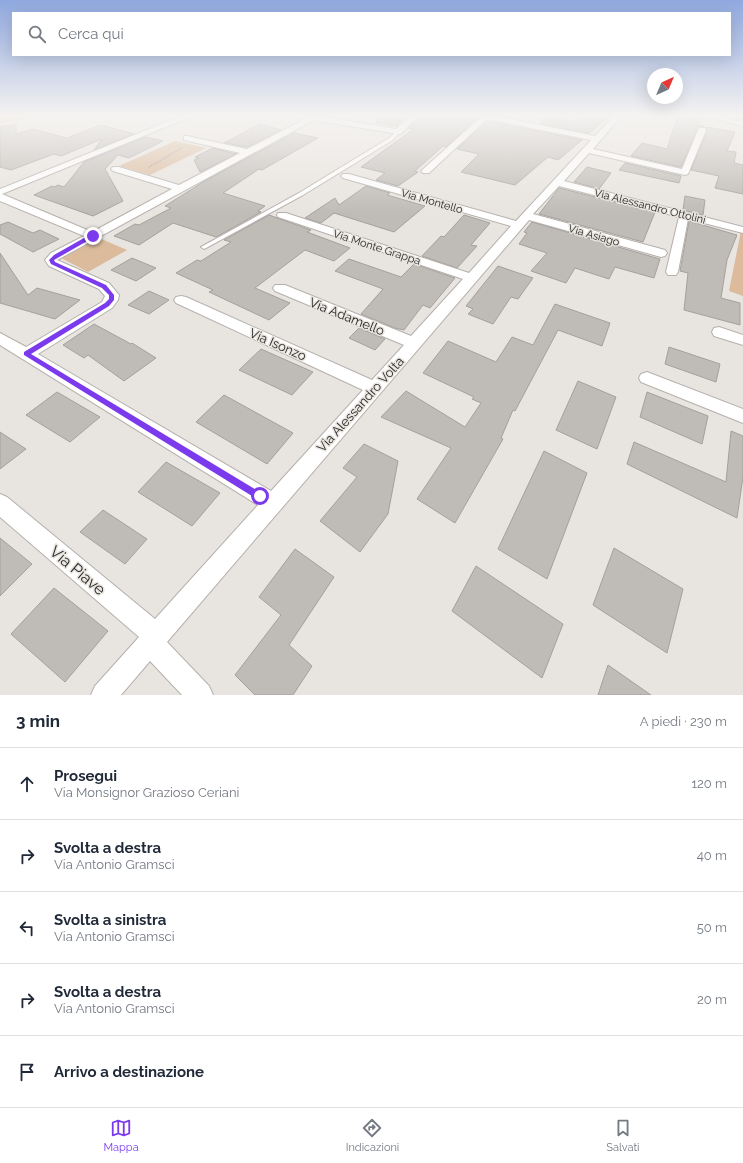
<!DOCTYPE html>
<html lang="it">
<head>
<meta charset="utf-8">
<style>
	:root { --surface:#fff; --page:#f6f6f7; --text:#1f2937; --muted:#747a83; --line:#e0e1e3; --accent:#7c3aed }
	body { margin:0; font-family:Raleway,sans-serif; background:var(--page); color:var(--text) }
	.compass { position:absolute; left:647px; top:68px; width:36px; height:36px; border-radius:50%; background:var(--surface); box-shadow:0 4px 16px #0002; rotate:44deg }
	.stop { position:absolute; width:12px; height:12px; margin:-9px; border:3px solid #7c3aed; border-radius:50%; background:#fff }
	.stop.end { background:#7c3aed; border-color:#fff; box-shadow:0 1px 4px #0008 }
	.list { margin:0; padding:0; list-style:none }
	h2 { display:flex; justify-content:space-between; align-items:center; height:52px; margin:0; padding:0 16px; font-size:17px }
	h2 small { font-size:13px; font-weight:400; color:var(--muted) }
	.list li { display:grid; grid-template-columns:26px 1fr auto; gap:12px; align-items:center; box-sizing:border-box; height:72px; padding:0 16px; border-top:1px solid var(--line) }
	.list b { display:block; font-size:15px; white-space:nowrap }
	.list p { margin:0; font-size:13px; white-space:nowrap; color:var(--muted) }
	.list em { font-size:13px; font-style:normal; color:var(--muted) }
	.icon { flex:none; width:22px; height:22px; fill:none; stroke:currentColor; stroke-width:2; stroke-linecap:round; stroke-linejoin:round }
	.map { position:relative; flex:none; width:743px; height:695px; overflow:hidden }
	.search { position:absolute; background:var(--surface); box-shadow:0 4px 16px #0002; left:12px; right:12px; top:12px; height:44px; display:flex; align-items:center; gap:10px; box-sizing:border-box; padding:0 14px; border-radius:0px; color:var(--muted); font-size:15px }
	.sheet { height:412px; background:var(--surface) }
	nav { display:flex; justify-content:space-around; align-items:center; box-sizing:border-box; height:56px; border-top:1px solid var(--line); background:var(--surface); font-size:11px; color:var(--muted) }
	nav a { display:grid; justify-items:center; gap:2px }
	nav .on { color:var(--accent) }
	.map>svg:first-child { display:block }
	.green { fill:#dbbb9c }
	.building { fill:#bfbbb6; stroke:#a4a09c }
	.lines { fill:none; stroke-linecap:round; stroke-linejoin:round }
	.service-casing { stroke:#b5b0ac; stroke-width:2 }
	.minor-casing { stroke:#b5b0ac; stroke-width:2 }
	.path { stroke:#94908d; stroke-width:1.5; stroke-dasharray:1 1.5; stroke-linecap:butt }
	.service { fill:#fff; fill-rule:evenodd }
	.minor { fill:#fff; fill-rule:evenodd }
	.route { fill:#7c3aed }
	.labels { text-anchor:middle; stroke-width:3; stroke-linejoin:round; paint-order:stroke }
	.far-street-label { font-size:11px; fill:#2b2927; stroke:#e8e4df }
	.street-label { font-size:13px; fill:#2b2927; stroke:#e8e4df }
	.near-street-label { font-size:16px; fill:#2b2927; stroke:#e8e4df }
</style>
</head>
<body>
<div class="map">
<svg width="743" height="695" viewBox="0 0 743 695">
	<rect width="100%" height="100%" fill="#e8e4df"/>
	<g class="green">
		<path d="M0 115H50L0 123Z"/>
		<path d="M175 141 206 148 150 175 119 166Z"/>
		<path d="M741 231H743V296L729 291Z"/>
		<path d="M99 238 127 250 88 272 61 258Z"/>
	</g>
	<g class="building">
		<path d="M377 115H408L397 126 376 123Z"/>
		<path d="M420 115H470L477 118 446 147 443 146 415 171 418 172 398 186 376 180 385 173 361 167 414 129 408 128Z"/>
		<path d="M583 115H611L589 133 540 124 545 116 576 122Z"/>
		<path d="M678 115H700L702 117 698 125 704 126 698 127 681 167 631 156 642 143 667 149Z"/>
		<path d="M487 121 582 140 558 160 548 157 515 185 461 172 479 154 457 149Z"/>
		<path d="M16 124V134L32 129 67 138 101 125 134 134 94 150 102 139 61 156 54 154 11 170 0 167V127Z"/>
		<path d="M260 124 281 130 247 147 224 143Z"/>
		<path d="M706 127 735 132 727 151 736 152 734 163 743 165V194L715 188 719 176 691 170 707 131Z"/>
		<path d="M294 133 318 138 262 170 259 169 223 193 265 206 258 211 261 212 216 237 173 223 139 245 114 236 135 224 139 225 171 208 165 206 205 181Z"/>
		<path d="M146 137 163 141 129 158 118 155 105 169 123 201 93 216 34 195 52 186 54 187 58 185 64 187 84 162Z"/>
		<path d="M213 148 236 154 200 172 194 160 199 158 195 157Z"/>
		<path d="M625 163 681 176 679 183 619 170Z"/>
		<path d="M587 167 611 173 599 189 574 182Z"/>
		<path d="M366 186 390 193 387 195 425 206 394 232 334 213 321 223 305 218 335 198 339 205Z"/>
		<path d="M559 188 655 212 643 242 539 214Z"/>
		<path d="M685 196 705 200 703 215 683 210Z"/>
		<path d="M269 215 311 230 307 232 350 248 334 261 305 250 255 288 290 303 269 320 209 292 213 290 176 273 197 260 201 261 231 242 224 240Z"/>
		<path d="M464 215 490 223 471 245 477 246 457 268 422 256 441 236 444 237Z"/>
		<path d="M689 221 737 235 727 260 721 298 740 303V325L684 310 688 273 680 271Z"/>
		<path d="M8 222 33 233 40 230 59 239 33 252 0 234V225Z"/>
		<path d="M532 222 660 259 654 278 615 267 609 279 575 268 566 283 531 271 547 253 519 244 527 233 524 232Z"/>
		<path d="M0 253 28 295 37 288 80 300 55 319 0 303Z"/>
		<path d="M132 258 156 268 136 281 111 270Z"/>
		<path d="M349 259 401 277 414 264 455 278 430 308 423 305 404 330 395 328 361 314 383 289 335 271Z"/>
		<path d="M498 266 533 278 518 299 511 297 493 324 468 314 473 309 466 306Z"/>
		<path d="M149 291 169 300 149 314 128 305Z"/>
		<path d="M555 304 610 323 602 346 558 330 515 411 513 410 501 438 503 439 455 523 417 499 451 448 381 417 406 391 465 427 481 403 472 399 474 397 423 373 448 341 496 362 512 337 533 345Z"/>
		<path d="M94 324 131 344 132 343 156 358 124 381 88 355 84 358 63 345Z"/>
		<path d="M359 328 385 339 375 350 349 338Z"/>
		<path d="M669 347 720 364 716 382 665 364Z"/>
		<path d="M261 349 313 372 292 395 239 370Z"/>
		<path d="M578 381 616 397 597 449 556 430Z"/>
		<path d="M57 392 100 417 70 442 26 415Z"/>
		<path d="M647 392 708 416 702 444 640 417Z"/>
		<path d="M224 395 293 433 267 464 196 422Z"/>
		<path d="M731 431 743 436V477L737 518 627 464 634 442 726 482Z"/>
		<path d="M0 432 26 449 0 469Z"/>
		<path d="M364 444 398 461 388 514 360 552 320 521 357 477 343 468Z"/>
		<path d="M544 451 587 473 547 579 498 549Z"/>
		<path d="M166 462 220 493 192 526 138 492Z"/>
		<path d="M103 510 147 539 125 564 80 532Z"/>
		<path d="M0 538 32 564 0 596Z"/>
		<path d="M614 548 683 589 667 653 593 605Z"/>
		<path d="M295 549 334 577 289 645 312 666 293 695H255L235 675 281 615 259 597Z"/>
		<path d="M476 566 563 624 542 678 452 611Z"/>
		<path d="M54 588 108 631 65 682 11 634Z"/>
		<path d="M608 665 651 695H598Z"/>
	</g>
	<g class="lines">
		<g class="service-casing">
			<path id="service" d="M397 131 400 132 393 140 303 195 206 248 204 249 201 247 299 193 389 138Z"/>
		</g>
		<g class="minor-casing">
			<g id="minor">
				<path d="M184 115H195L2 194 92 232 172 189 113 171 111 169 113 167H119L179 185 240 153 184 140V136H187L247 149 305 119 300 118V115H313L396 129 411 115H419L401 134H398L314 120 57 260 109 283 119 295 118 300 112 308 38 354 271 491 363 390 176 303 174 300 176 297 181 296 186 297 372 380 404 345 275 291 273 288 275 285H285L411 336 463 279 278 217 277 215 278 213H286L469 273 511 226 343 178 341 176 343 174H349L516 221 591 140 487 119 429 173H423L421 171 480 118 474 115H490L595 136 615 115H622L593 149 682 169 698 130 699 128H705L706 130 688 174 685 175 589 153 564 181 743 227V233L688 219 678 272 676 275H668L666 272 679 217 559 186 533 214 665 250 667 253 665 256 661 257 529 220 167 642 209 686 213 695H182L150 661 121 695H91L95 686 139 637 0 517V494L7 497 155 619 258 505 0 345V333L26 347 102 302 105 296 99 289 49 266 45 260 51 253 84 236 0 201V189Z"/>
				<path d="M701 115H715L743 122V126Z"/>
				<path d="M719 327 743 335V345L714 336 712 332 714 328Z"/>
				<path d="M647 372 743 409V423L641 382 639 378 641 374Z"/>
			</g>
		</g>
		<path class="path" d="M149 167 182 148"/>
		<use href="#service" class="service"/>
		<use href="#minor" class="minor"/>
	</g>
	<linearGradient id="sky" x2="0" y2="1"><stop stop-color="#8fa8de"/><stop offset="0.54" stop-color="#f5f3f1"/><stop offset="1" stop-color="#f5f3f1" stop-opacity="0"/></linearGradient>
	<rect width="743" height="213" fill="url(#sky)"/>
	<path class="route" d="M91 234 96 236 54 260 55 262 106 285 114 295V300L109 306 31 354 263 494 265 496 263 499H257L24 355V352L105 303 109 299V295L102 288 51 264 49 260 54 255Z"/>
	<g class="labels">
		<g class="far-street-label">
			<text transform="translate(432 201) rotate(16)" y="4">Via Montello</text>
			<text transform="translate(650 206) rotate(14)" y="4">Via Alessandro Ottolini</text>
			<text transform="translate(594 235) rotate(16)" y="4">Via Asiago</text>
			<text transform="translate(377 247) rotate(18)" y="4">Via Monte Grappa</text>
		</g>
		<g class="street-label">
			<text transform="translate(347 316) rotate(22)" y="5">Via Adamello</text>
			<text transform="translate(278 344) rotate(24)" y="5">Via Isonzo</text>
			<text transform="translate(360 404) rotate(-48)" y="5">Via Alessandro Volta</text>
		</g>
		<g class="near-street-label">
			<text transform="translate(78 570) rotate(40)" y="6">Via Piave</text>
		</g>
	</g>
</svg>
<svg class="compass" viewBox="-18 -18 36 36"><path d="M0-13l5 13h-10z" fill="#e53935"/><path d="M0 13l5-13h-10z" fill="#747a83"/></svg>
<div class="stop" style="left:260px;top:496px"></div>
<div class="stop end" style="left:93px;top:236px"></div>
<div class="search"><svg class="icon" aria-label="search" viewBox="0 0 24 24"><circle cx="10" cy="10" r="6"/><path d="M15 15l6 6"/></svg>Cerca qui</div>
</div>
<section class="sheet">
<h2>3 min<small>A piedi · 230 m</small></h2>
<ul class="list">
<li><svg class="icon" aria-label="ahead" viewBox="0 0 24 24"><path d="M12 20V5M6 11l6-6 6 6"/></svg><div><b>Prosegui</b><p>Via Monsignor Grazioso Ceriani</p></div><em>120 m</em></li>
<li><svg class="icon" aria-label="right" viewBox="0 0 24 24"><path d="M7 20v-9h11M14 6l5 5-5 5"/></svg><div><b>Svolta a destra</b><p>Via Antonio Gramsci</p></div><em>40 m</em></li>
<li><svg class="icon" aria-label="left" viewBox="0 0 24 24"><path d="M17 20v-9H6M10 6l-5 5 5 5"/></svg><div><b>Svolta a sinistra</b><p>Via Antonio Gramsci</p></div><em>50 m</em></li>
<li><svg class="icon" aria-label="right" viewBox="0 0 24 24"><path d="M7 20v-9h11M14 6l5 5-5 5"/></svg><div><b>Svolta a destra</b><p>Via Antonio Gramsci</p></div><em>20 m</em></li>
<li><svg class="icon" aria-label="arrive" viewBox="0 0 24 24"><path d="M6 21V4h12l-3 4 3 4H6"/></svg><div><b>Arrivo a destinazione</b></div></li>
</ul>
</section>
<nav>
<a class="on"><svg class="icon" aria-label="map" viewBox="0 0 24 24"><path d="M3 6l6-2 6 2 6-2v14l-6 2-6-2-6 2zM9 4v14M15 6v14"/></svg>Mappa</a>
<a><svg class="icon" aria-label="directions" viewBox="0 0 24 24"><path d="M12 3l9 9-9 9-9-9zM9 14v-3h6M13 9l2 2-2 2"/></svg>Indicazioni</a>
<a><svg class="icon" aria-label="saved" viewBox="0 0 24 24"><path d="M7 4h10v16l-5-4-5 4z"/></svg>Salvati</a>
</nav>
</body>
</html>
